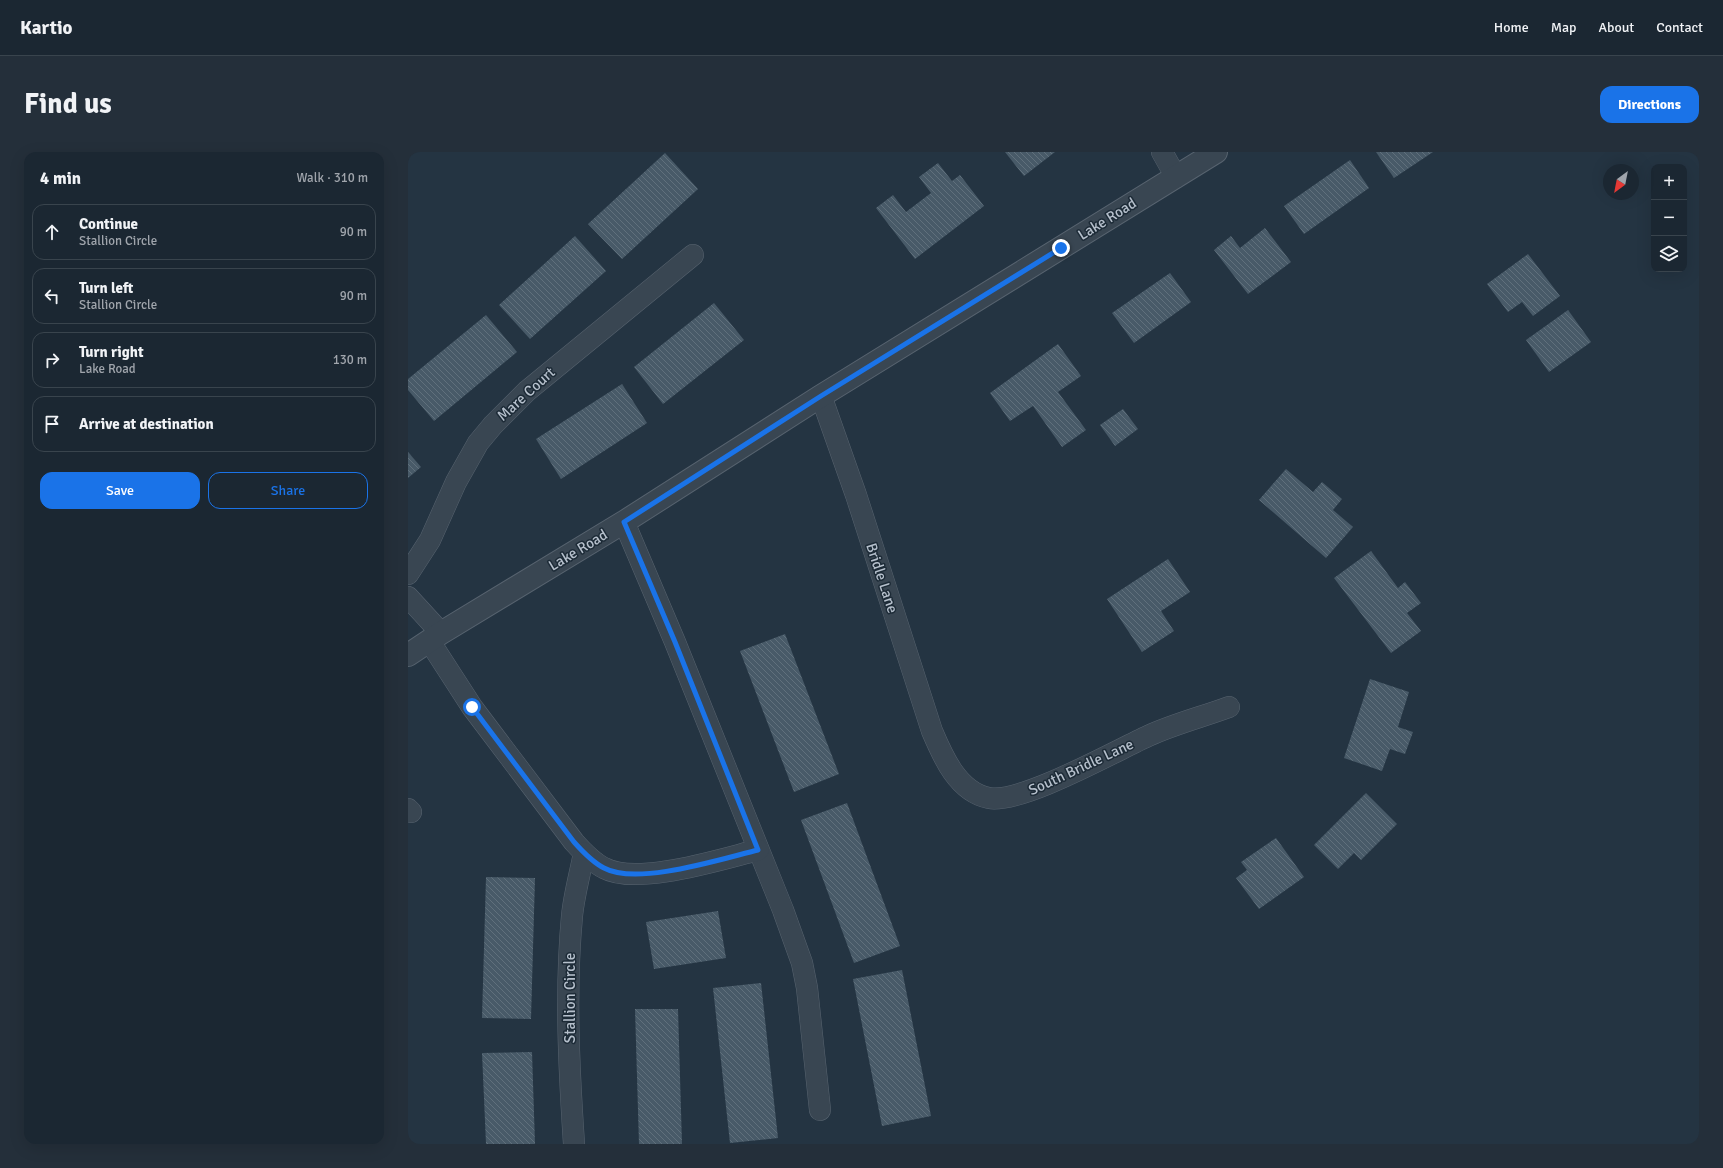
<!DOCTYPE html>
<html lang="en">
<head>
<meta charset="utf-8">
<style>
	:root { --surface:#1b2732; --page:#242f3a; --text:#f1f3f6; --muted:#a0a5ac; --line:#39444d; --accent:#1a73e8 }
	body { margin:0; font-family:Signika,sans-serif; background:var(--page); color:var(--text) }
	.controls { position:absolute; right:12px; top:12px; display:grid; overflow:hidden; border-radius:8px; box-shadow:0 4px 16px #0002 }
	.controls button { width:36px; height:36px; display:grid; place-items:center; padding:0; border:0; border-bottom:1px solid var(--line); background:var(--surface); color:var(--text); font:20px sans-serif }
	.compass { position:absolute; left:1195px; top:12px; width:36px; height:36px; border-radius:50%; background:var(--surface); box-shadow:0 4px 16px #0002; rotate:212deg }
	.stop { position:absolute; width:12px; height:12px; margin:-9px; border:3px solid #1a73e8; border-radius:50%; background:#fff }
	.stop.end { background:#1a73e8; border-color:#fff; box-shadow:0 1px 4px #0008 }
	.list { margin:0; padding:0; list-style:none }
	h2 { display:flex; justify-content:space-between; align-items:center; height:52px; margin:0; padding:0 16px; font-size:17px }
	h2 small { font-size:13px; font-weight:400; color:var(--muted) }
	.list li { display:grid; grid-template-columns:26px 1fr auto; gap:12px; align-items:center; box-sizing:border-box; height:56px; margin:0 8px 8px; padding:0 8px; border:1px solid var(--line); border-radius:12px }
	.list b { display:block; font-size:15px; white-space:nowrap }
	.list p { margin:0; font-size:13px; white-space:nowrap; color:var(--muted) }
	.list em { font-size:13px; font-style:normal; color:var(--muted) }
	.actions { display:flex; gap:8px; padding:12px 16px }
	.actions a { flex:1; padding:9px 0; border:1px solid var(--accent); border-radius:12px; text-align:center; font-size:14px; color:var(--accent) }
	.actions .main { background:var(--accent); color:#fff }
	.icon { flex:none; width:22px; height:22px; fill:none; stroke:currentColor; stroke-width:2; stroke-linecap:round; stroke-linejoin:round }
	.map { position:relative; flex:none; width:1291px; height:992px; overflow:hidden; border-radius:12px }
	header { display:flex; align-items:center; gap:24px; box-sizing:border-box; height:56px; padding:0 20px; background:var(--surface); border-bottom:1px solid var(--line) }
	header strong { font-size:19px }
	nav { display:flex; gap:22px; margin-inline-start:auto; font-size:14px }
	.intro { display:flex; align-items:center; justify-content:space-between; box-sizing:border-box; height:96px; padding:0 24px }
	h1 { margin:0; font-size:28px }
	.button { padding:10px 18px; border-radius:12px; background:var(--accent); color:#fff; font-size:14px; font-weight:700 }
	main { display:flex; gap:24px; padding:0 24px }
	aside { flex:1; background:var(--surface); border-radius:12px; box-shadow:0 4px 16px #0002 }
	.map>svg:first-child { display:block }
	.building { fill:url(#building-back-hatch) }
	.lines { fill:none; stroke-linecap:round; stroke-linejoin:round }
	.minor-casing { stroke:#57636f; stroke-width:22 }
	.tertiary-casing { stroke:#57636f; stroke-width:24 }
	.minor { stroke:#394652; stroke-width:21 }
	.tertiary { stroke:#394652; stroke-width:22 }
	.route { stroke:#1a73e8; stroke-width:5 }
	.labels { text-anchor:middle; stroke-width:3; stroke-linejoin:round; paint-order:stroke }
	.street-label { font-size:15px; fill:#b6c0cc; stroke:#1d2b37 }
</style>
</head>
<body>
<header>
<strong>Kartio</strong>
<nav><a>Home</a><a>Map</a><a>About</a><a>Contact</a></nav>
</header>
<div class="intro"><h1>Find us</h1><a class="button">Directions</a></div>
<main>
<aside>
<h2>4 min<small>Walk · 310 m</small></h2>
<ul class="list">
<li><svg class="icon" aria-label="ahead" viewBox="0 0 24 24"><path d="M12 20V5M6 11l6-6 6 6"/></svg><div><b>Continue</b><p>Stallion Circle</p></div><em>90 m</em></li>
<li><svg class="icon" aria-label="left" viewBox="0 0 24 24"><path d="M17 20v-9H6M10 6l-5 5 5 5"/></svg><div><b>Turn left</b><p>Stallion Circle</p></div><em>90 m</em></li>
<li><svg class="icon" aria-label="right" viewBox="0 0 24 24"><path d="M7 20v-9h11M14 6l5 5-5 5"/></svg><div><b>Turn right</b><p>Lake Road</p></div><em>130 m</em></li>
<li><svg class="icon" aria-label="arrive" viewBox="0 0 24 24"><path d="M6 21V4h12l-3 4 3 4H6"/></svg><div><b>Arrive at destination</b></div></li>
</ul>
<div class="actions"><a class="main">Save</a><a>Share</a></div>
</aside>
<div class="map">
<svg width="1291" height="992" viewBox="0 0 1291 992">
	<defs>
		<pattern id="building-back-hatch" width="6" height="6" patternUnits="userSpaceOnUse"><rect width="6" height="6" fill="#485a68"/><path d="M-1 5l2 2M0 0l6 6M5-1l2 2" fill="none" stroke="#60707c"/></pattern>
	</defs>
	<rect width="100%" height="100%" fill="#243442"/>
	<g class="building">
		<path d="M597 0H647L616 24Z"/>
		<path d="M968 0H1025L986 26Z"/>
		<path d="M257 1 290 37 214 107 180 72Z"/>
		<path d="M942 8 961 36 896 82 876 54Z"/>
		<path d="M530 11 544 29 552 23 576 54 507 107 468 56 485 43 498 60 523 41 511 25Z"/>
		<path d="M857 76 883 110 840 142 806 98 823 84 832 96Z"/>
		<path d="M167 84 198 119 122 187 91 153Z"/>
		<path d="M1120 102 1152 144 1125 164 1114 150 1100 160 1079 132Z"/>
		<path d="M762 121 783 150 726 191 704 161Z"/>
		<path d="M306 151 336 188 255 252 226 215Z"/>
		<path d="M1160 158 1183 190 1141 220 1118 188Z"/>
		<path d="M78 163 109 200 26 269 0 238V227Z"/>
		<path d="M650 192 673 224 650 240 678 278 654 295 625 254 602 269 582 241Z"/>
		<path d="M214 232 239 271 153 327 128 287Z"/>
		<path d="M715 257 730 277 707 294 692 273Z"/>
		<path d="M0 300 13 315 0 326Z"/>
		<path d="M878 317 905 340 914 330 934 347 925 358 945 375 918 406 851 348Z"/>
		<path d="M963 399 990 436 997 430 1013 451 999 461 1013 479 983 501 926 426Z"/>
		<path d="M760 407 782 440 753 459 766 479 734 500 699 447Z"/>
		<path d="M377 482 431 622 386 640 332 499Z"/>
		<path d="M962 527 1001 540 990 575 1005 580 997 602 982 597 974 619 936 606Z"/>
		<path d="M958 641 989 672 953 708 946 701 930 717 906 693Z"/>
		<path d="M439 651 492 794 446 811 393 668Z"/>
		<path d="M868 686 896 725 851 757 828 726 839 718 833 710Z"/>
		<path d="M78 725 127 726 123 867 74 866Z"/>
		<path d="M310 759 318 806 246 817 238 770Z"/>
		<path d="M494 818 523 964 474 974 445 827Z"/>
		<path d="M353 831 370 986 322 991 305 836Z"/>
		<path d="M227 857H270L274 992H231Z"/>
		<path d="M124 900 127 992H78L74 901Z"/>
	</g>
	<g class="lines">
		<g class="minor-casing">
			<g id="minor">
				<path d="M754 0 768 25"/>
				<path d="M413 244 448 343 524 579C535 605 550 640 581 646 613 652 707 599 740 584 766 572 794 565 821 555"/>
				<path d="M216 370 267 490 375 758 394 811 399 836 412 958"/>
				<path d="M0 422 22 388 48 330 70 291 85 273 119 239 285 103"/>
				<path d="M0 445 33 481"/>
				<path d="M22 490 64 555 166 690C174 699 184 710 196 716 229 734 313 707 350 698"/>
				<path d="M0 657 3 660"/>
				<path d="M166 992C161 917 157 839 164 764 166 743 172 722 176 701"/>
			</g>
		</g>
		<g class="tertiary-casing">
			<path id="tertiary" d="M0 503 33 481 216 370 413 244 808 0"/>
		</g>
		<use href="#minor" class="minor"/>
		<use href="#tertiary" class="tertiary"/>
	</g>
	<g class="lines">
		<path class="route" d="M64 555 166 690C174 699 184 710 196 716 229 734 313 707 350 698L267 490 216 370 413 244 653 96"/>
	</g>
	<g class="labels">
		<g class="street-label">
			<text transform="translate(699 67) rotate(-32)" y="5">Lake Road</text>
			<text transform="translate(118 242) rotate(-42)" y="5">Mare Court</text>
			<text transform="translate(170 398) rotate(-31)" y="5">Lake Road</text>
			<text transform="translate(474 426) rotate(72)" y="5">Bridle Lane</text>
			<text transform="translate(673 615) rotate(-25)" y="5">South Bridle Lane</text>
			<text transform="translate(162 846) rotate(-90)" y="5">Stallion Circle</text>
		</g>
	</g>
</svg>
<div class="controls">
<button>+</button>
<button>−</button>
<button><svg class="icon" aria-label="layers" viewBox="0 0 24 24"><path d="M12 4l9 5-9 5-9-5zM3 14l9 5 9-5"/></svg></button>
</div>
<svg class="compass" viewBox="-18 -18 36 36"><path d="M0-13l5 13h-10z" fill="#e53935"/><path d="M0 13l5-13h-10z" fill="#a0a5ac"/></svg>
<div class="stop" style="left:64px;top:555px"></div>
<div class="stop end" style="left:653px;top:96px"></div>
</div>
</main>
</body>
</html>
